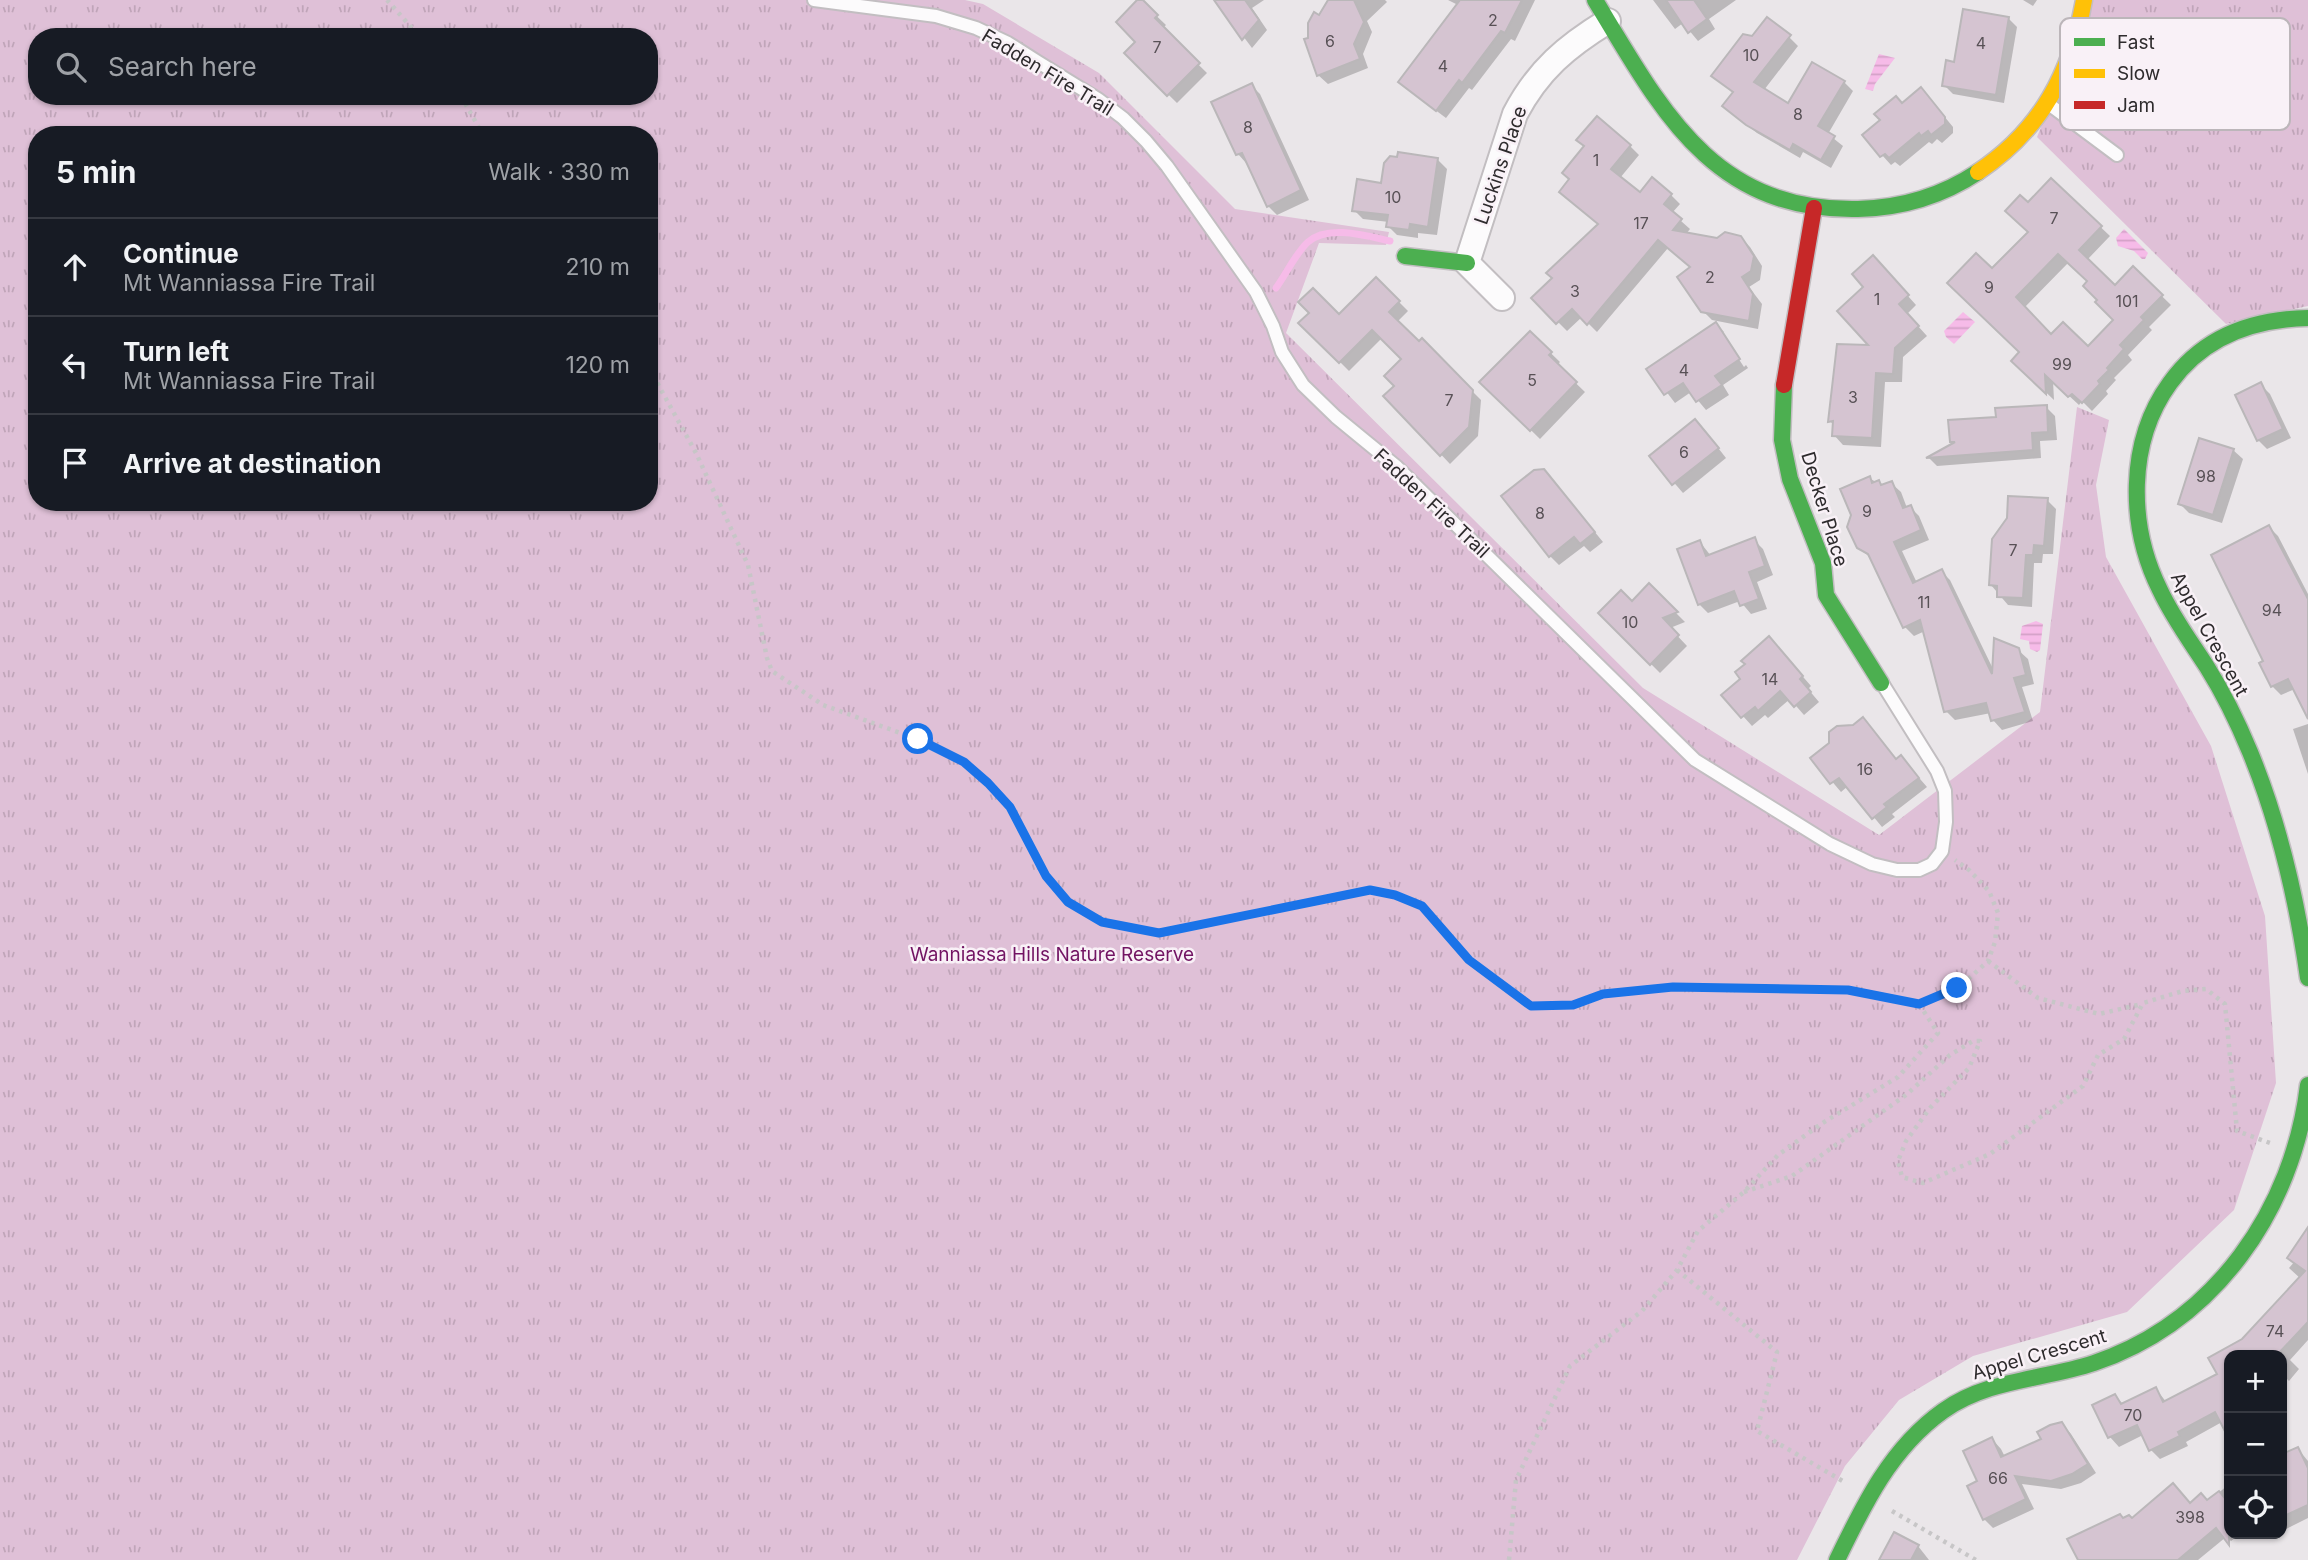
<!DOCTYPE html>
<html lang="en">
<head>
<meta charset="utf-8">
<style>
	:root { --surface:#171b24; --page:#20242c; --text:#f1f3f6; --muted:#9ea1a6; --line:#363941 }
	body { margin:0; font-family:Inter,sans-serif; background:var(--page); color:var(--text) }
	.controls { position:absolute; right:21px; bottom:21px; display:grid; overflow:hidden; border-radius:14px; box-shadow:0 2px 5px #0004 }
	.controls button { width:63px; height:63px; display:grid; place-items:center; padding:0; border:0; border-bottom:2px solid var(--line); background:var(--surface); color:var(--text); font:35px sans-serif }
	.stop { position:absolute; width:21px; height:21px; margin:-16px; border:5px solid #1a73e8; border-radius:50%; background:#fff }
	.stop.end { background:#1a73e8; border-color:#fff; box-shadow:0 2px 7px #0008 }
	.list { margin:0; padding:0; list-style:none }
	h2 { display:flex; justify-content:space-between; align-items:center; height:91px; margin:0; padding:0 28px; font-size:30px }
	h2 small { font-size:23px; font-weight:400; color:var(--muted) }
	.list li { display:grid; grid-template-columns:46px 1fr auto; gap:21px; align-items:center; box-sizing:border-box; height:98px; padding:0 28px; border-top:2px solid var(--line) }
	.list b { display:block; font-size:26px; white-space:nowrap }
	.list p { margin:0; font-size:23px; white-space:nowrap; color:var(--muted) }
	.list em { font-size:23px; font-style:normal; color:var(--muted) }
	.icon { flex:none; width:38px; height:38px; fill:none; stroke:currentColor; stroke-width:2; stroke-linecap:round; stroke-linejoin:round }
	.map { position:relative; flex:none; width:2308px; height:1560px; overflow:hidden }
	.search { position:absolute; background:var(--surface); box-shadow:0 2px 5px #0004; left:28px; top:28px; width:630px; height:77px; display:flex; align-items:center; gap:18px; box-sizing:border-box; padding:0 24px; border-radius:28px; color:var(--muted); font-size:26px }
	.panel { position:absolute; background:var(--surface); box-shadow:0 2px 5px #0004; left:28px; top:126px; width:630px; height:385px; border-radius:28px }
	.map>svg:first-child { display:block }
	.park { fill:url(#park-tufts); fill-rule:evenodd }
	.water { fill:url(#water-rules) }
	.shadow { fill:#0003; fill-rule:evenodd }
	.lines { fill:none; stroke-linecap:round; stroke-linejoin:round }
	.stream { stroke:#f6bbe8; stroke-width:7 }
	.building { fill:#d5c4d1; stroke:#bab7b9; stroke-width:2; fill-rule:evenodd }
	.lane-casing { stroke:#c2bec1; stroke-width:16 }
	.street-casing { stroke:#c2bec1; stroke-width:28 }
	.fast-casing { stroke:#c2bec1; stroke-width:19 }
	.slow-casing { stroke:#c2bec1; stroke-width:19 }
	.jam-casing { stroke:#c2bec1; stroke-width:19 }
	.path { stroke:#c7c6c7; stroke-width:4.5; stroke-dasharray:3.5 5; stroke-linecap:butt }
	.lane { stroke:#fcfbfc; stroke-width:12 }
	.street { stroke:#fcfbfc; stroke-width:24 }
	.fast { stroke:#4caf50; stroke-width:16 }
	.slow { stroke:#ffc107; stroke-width:16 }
	.jam { stroke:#c62828; stroke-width:16 }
	.route { stroke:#1a73e8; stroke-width:9 }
	.labels { text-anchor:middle; stroke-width:5; stroke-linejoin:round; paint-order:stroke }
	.number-label { font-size:16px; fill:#585156 }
	.street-label { font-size:19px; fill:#2e2b2d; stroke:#f9f1f7 }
	.park-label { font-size:19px; fill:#721463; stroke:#f9f1f7 }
	.key { fill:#f9f1f7; stroke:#bcb6ba; stroke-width:2 }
	.key-label { font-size:19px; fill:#2e2b2d }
</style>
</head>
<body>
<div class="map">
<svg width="2308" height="1560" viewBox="0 0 2308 1560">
	<defs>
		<pattern id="park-tufts" width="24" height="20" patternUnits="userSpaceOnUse" patternTransform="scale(1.75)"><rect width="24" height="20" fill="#dfc0d7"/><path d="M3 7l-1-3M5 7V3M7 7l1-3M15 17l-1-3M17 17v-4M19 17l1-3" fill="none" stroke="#c0a5b9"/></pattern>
		<pattern id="water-rules" width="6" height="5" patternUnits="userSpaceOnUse" patternTransform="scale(1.75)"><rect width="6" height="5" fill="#f6bbe8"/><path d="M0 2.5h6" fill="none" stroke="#d3a1c7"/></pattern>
	</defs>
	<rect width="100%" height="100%" fill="#eae6e9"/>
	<g class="park">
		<path d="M0 0H965L983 4 1099 73 1235 209 1389 232 1386 245 1319 243 1286 333 1643 688 1879 835 2040 712 2077 407 2109 420 2096 485 2106 557 2211 746 2265 916 2276 1083 2234 1210 2127 1312 1973 1356 1899 1400 1845 1466 1797 1560H0ZM37 37H649V96H37ZM37 135H649V502H37Z"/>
		<path d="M2093 0H2308V306L2226 324 2037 137Z"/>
	</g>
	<g class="water">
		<path d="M1879 54 1895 58 1875 84 1873 91 1865 89Z"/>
		<path d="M2124 229 2148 253 2145 259H2142L2134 251 2118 246 2116 238Z"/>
		<path d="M1963 312 1975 322 1954 344 1946 337 1944 331Z"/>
		<path d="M2036 621 2043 624 2040 650 2037 652 2030 649 2029 641 2020 639 2022 626Z"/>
	</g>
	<g class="shadow">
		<path d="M1216 0H1264L1252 8 1267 30 1252 48Z"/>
		<path d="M1331 0H1385L1387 2 1367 21 1372 32 1363 54 1368 68 1328 84 1318 75 1310 39 1319 18Z"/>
		<path d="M1448 0H1535L1515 41 1511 39 1472 90 1469 88 1446 118 1410 91 1458 5Z"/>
		<path d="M1653 0H1736L1709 19 1715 29 1698 41 1683 23 1675 29Z"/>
		<path d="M2023 0H2037L2033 6Z"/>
		<path d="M1144 4 1166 25 1162 29 1207 73 1177 103 1126 53 1138 42Z"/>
		<path d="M2008 18 2017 27 2004 103 1953 94 1944 85Z"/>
		<path d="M1789 37 1798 46 1764 90 1789 105 1844 82 1853 91 1828 134 1843 146 1831 168 1803 152 1800 158 1757 133 1734 115 1724 106 1734 93 1713 75Z"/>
		<path d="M1251 85 1260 94 1309 200 1277 215 1268 206 1249 163 1247 164 1238 154Z"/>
		<path d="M1930 99 1953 127V133L1942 143 1937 139 1932 144 1929 142 1900 166 1895 162 1891 165 1864 135 1902 105Z"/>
		<path d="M1630 146 1639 155 1620 178 1640 194 1671 195 1680 204 1672 213 1690 229 1686 234 1718 240 1740 237 1750 247 1762 266 1760 280 1749 287 1762 304 1758 329 1712 320 1702 310 1692 267 1668 248 1597 332 1582 317 1567 331 1534 298 1554 278 1599 225 1570 201Z"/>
		<path d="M1438 160 1447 169 1437 235 1418 233V238L1397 235 1388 226 1389 222 1363 219 1354 210 1383 185Z"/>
		<path d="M2051 180 2110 236 2087 260 2115 287 2133 268 2171 305 2149 327 2152 330 2128 355 2132 360 2114 378 2116 380 2106 391 2108 394 2092 411 2082 401 2079 405 2053 381 2054 400 2013 361 2021 352 1992 271 2030 232 2028 205ZM2069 262 2089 282 2116 320 2088 349 2051 336 2024 308Z"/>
		<path d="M1882 267 1916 305 1907 314 1927 336 1903 357 1902 382H1885L1881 447 1843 445 1834 435V425L1830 421 1872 347 1866 287Z"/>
		<path d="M1376 279 1408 311 1397 322 1419 343 1422 341 1481 400 1478 436 1450 464 1386 396 1396 386 1403 359 1382 338 1349 371 1301 323 1339 316Z"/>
		<path d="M1716 325 1724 332H1721L1744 367 1746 365 1748 368 1723 385 1729 395 1706 410 1691 392 1675 403 1649 369Z"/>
		<path d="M1530 333 1560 362 1557 365 1585 392 1540 439 1482 382Z"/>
		<path d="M2261 385 2270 394 2291 438 2267 449 2258 440Z"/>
		<path d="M2046 407 2055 416 2057 440 2040 441 2041 458 1937 466 1929 458 1955 445 1952 441 1997 418Z"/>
		<path d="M1704 430 1726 458 1683 493 1651 456Z"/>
		<path d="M2233 450 2243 459 2222 523 2189 513 2180 504Z"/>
		<path d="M1869 478 1883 486 1891 483 1901 492 1907 508 1910 507 1919 516 1929 540 1902 551 1917 583 1941 571 1950 580 1994 671 2018 650 2028 659 2034 684 2022 687 2033 721 2002 730 1993 720 1991 713 1955 720 1946 711 1925 631 1914 636 1905 627 1872 559 1858 547Z"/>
		<path d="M1553 481 1603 542 1590 552 1584 546 1559 565 1550 556Z"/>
		<path d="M2047 500 2056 509 2053 554H2043L2042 563H2034L2032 607 2008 605 1991 585Z"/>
		<path d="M2269 527 2278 536 2308 594V715L2295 689 2281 695 2272 686 2265 662Z"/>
		<path d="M1754 540 1763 549 1773 575 1757 582 1767 609 1751 614 1740 601 1708 613 1699 604 1700 542 1711 556Z"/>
		<path d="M1649 586 1685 622 1670 628 1687 646 1660 673 1600 613 1632 604Z"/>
		<path d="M1778 648 1811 686 1808 689 1819 702 1804 715 1790 699 1768 718 1765 715 1752 726 1724 695Z"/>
		<path d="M2308 724V774L2293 729Z"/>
		<path d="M1901 757 1927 787 1892 814 1895 817 1882 827 1848 786 1841 792 1812 758 1897 761Z"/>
		<path d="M2308 1246V1340L2290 1360 2299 1369 2289 1381 2282 1374V1355H2262L2245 1339 2301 1279 2289 1268Z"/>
		<path d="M2228 1349 2235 1355H2229V1429L2222 1422 2186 1442 2188 1446 2160 1459 2151 1450 2143 1435 2119 1447 2110 1437 2094 1406 2115 1396 2124 1405 2156 1389 2167 1403 2219 1375Z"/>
		<path d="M2062 1424 2071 1434 2096 1473 2081 1483 2061 1489 2022 1484 2034 1509 1993 1528 1984 1519 1979 1482 1992 1439 2001 1449 2005 1457 2044 1439Z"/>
		<path d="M2298 1449 2308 1461V1518L2282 1531V1456Z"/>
		<path d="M2229 1484V1534H2240L2231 1541 2226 1537 2198 1560H2081L2123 1520H2132L2208 1502Z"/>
		<path d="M1918 1546 1929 1560H1882Z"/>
	</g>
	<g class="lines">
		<path class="stream" d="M1276 288C1287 273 1295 254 1308 242 1328 224 1367 236 1390 241"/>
	</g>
	<g class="building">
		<path d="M1137 0H1143L1158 15 1155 18 1200 63 1167 96 1124 53 1135 42 1116 22Z"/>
		<path d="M1214 0H1245L1259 20 1242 40Z"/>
		<path d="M1328 0H1354L1364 22 1354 44 1360 59 1317 76 1304 39 1308 38V23L1314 12 1319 15Z"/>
		<path d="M1460 0H1522L1505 33 1501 31 1462 83 1459 80 1436 111 1398 82Z"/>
		<path d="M1666 0H1694L1707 19 1688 33Z"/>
		<path d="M1963 9 2009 17 1996 95 1942 86 1946 60 1954 62Z"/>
		<path d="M1767 17 1791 35 1754 82 1788 103 1812 62 1845 81 1818 126 1835 136 1821 160 1793 144 1790 150 1746 125 1722 106 1733 92 1711 76 1743 34 1752 36Z"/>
		<path d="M1252 83 1301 190 1267 207 1242 153 1236 155 1211 102Z"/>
		<path d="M1921 87 1945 117V124L1931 135 1928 131 1921 136 1919 133 1889 158 1885 154 1880 157 1862 135 1880 120 1874 114 1896 96 1902 103Z"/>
		<path d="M1597 116 1631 145 1611 169 1640 192 1652 177 1672 194 1664 204 1682 219 1673 230 1717 238 1725 232 1741 236 1754 256 1751 271 1742 277 1753 294 1749 321 1701 312 1677 277 1690 267 1658 240 1587 325 1572 309 1556 324 1531 298 1552 278 1546 273 1598 224 1559 192 1569 179 1562 173 1584 146 1576 140Z"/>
		<path d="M1398 152 1438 158 1428 227 1410 224 1409 230 1386 227 1388 215 1352 211 1357 179 1381 183 1384 163 1390 156 1397 157Z"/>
		<path d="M2051 178 2102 226 2079 250 2115 285 2133 266 2163 295 2141 317 2144 320 2120 345 2124 349 2107 368 2109 370 2098 381 2100 384 2082 403 2072 394 2068 397 2045 375 2046 394 2011 361 2019 352 1947 283 1976 253 1992 268 2028 232 2005 211 2020 195 2028 202ZM2058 254 2087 281 2083 286 2097 300 2095 302 2113 320 2088 346 2063 322 2051 334 2016 297Z"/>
		<path d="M1873 255 1909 295 1899 304 1919 326 1895 348 1893 374 1876 373 1872 438 1832 436 1833 421 1828 422 1837 344 1868 345 1837 311 1863 287 1852 274Z"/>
		<path d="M1376 277 1400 301 1389 312 1419 341 1422 338 1473 390 1469 427 1440 456 1383 396 1394 386 1384 376 1401 359 1372 330 1339 363 1298 323 1309 313 1298 302 1313 288 1339 314Z"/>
		<path d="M1716 322 1740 359 1715 376 1722 385 1696 402 1683 383 1664 395 1646 369Z"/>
		<path d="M1530 331 1552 352 1549 355 1577 382 1530 431 1479 382Z"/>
		<path d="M2261 382 2283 429 2257 441 2235 395Z"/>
		<path d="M2047 405 2048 432 2032 433 2033 450 1926 458 1955 442H1950L1948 420 1996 417 1995 408Z"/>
		<path d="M1695 419 1719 448 1672 485 1649 456Z"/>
		<path d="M2199 438 2234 449 2213 515 2178 504Z"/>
		<path d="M1544 469 1595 532 1580 544 1574 537 1549 557 1501 496 1534 470Z"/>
		<path d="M1870 476 1872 483 1879 480 1881 485 1892 481 1903 508 1911 505 1921 530 1894 542 1913 583 1942 569 1992 674 1994 638 2019 648 2026 675 2014 678 2025 712 1991 721 1986 703 1944 712 1920 620 1903 628 1868 554 1857 548 1847 527 1851 515 1840 489Z"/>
		<path d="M2008 496 2048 498 2044 546 2034 545 2033 555H2026L2023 598 1997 597V586L1989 585 1992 539 2007 518Z"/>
		<path d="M2269 525 2308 599V719L2288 679 2271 687 2259 663 2263 661 2211 555Z"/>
		<path d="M1755 537 1765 566 1749 572 1759 599 1740 606 1734 591 1698 605 1677 549 1700 540 1706 556Z"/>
		<path d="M1649 583 1678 612 1663 618 1679 635 1650 665 1598 613 1621 590 1632 601Z"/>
		<path d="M1769 636 1803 676 1800 679 1811 692 1794 707 1780 691 1758 711 1755 707 1741 718 1721 695 1740 679 1735 672 1745 664 1741 661Z"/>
		<path d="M1863 717 1896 759 1901 755 1919 778 1884 804 1887 807 1872 819 1839 778 1830 784 1810 758 1829 743V732L1837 726 1853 725Z"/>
		<path d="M2308 1227V1322L2277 1355H2229V1439L2215 1412 2178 1432 2180 1436 2149 1451 2137 1425 2108 1438 2092 1405 2115 1394 2121 1404 2156 1387 2163 1402 2217 1374 2208 1358 2242 1339 2305 1271 2287 1258Z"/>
		<path d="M2062 1422 2088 1464 2072 1474 2051 1481 2015 1476 2026 1499 1983 1520 1967 1486 1977 1481 1963 1451 1992 1437 2001 1457 2041 1439 2037 1432 2050 1425Z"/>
		<path d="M2298 1447 2308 1468V1505L2282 1517V1454Z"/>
		<path d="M2173 1483 2190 1503 2201 1493 2207 1500 2219 1491 2229 1503V1545L2216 1528 2178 1560H2078L2067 1539 2120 1514 2123 1518 2129 1515 2132 1518Z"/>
		<path d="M1894 1532 1919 1545 1911 1560H1879Z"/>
	</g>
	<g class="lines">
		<g class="lane-casing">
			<g id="lane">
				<path d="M814 0 936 16 976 28 1008 43 1038 62 1098 99 1123 118 1146 141 1167 166 1256 292 1273 326 1282 352 1303 385 1336 417 1397 467 1695 760 1830 844 1872 864 1897 870H1919L1932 864 1942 851 1946 822 1945 791 1937 771 1882 683"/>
				<path d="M2050 105 2117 155"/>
			</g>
		</g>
		<g class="street-casing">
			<path id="street" d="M1502 298 1467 263 1515 114C1538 70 1567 46 1608 21"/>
		</g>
		<g class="fast-casing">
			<g id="fast">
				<path d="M1595 0C1661 109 1712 212 1858 209 1901 208 1942 196 1978 172"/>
				<path d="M1405 256 1467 263"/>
				<path d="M2308 318C2253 319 2203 337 2170 383 2127 442 2128 526 2160 590 2173 618 2191 642 2207 667 2224 694 2238 723 2250 752 2280 825 2297 900 2308 978"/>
				<path d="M1784 385 1782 440 1790 479 1823 563 1826 595 1881 683"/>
				<path d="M1837 1560C1864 1504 1891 1448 1943 1411 1988 1379 2043 1380 2094 1363 2215 1322 2293 1210 2308 1085"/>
			</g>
		</g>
		<g class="slow-casing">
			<path id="slow" d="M1978 172C2041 130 2071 73 2084 0"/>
		</g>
		<g class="jam-casing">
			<path id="jam" d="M1784 385 1814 208"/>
		</g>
		<g class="path">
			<path d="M387 0 420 37"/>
			<path d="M461 96 483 135"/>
			<path d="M649 368 696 453 748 565 767 658 772 671 823 705 917 739 964 762 988 783 1010 807 1046 876 1068 902 1102 922 1159 933 1370 890 1395 895 1422 906 1469 960 1531 1006 1573 1005 1603 994 1673 987 1848 990 1919 1004 1957 988 1974 974 1988 961 1995 942 1998 913 1989 891 1969 870 1955 860"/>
			<path d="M1988 961 2038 998 2099 1014 2142 1004"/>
			<path d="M1744 1192 1792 1176 1906 1095 1950 1055 1973 1041H1980L1969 1068 1930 1108 1906 1141 1898 1161 1902 1177 1923 1183 1990 1154 2083 1086 2098 1055 2124 1039 2143 1003 2183 991 2206 989 2225 1004 2237 1131 2270 1143"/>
			<path d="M1677 1270 1777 1352 1757 1431 1846 1483"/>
			<path d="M1892 1511 1976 1560"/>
			<path d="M1509 1560 1516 1480 1570 1366 1642 1311 1677 1270 1698 1231 1744 1192 1778 1155 1821 1124 1898 1077 1938 1033 1919 1004"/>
		</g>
		<use href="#lane" class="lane"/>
		<use href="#street" class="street"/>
		<use href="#fast" class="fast"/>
		<use href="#slow" class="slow"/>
		<use href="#jam" class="jam"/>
	</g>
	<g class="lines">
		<path class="route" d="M918 739 964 762 988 783 1010 807 1046 876 1068 902 1102 922 1159 933 1370 890 1395 895 1422 906 1469 960 1531 1006 1573 1005 1603 994 1673 987 1848 990 1919 1004 1957 988"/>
	</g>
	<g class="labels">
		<g class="number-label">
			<text x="1493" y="26">2</text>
			<text x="1330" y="47">6</text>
			<text x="1981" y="49">4</text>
			<text x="1157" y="53">7</text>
			<text x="1751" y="61">10</text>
			<text x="1443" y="72">4</text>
			<text x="1798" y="120">8</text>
			<text x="1248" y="133">8</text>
			<text x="1596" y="166">1</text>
			<text x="1393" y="203">10</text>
			<text x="2054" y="224">7</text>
			<text x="1641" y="229">17</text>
			<text x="1710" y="283">2</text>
			<text x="1989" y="293">9</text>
			<text x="1575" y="297">3</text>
			<text x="1877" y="305">1</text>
			<text x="2127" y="307">101</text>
			<text x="2062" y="370">99</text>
			<text x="1684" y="376">4</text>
			<text x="1532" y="386">5</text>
			<text x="1853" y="403">3</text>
			<text x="1449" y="406">7</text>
			<text x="1684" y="458">6</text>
			<text x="2206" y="482">98</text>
			<text x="1867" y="517">9</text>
			<text x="1540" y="519">8</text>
			<text x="2013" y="556">7</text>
			<text x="1924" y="608">11</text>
			<text x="2272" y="616">94</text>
			<text x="1630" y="628">10</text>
			<text x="1770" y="685">14</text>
			<text x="1865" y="775">16</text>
			<text x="2275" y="1337">74</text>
			<text x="2133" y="1421">70</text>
			<text x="1998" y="1484">66</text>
			<text x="2190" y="1523">398</text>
		</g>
		<g class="street-label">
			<text transform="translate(1048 72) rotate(31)" y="7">Fadden Fire Trail</text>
			<text transform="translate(1500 165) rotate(-71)" y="7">Luckins Place</text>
			<text transform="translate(1432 503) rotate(43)" y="7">Fadden Fire Trail</text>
			<text transform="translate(1825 509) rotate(73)" y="7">Decker Place</text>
			<text transform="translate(2210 634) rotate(61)" y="7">Appel Crescent</text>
			<text transform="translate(2039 1354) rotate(-16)" y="7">Appel Crescent</text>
		</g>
		<g class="park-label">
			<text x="1052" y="961">Wanniassa Hills Nature Reserve</text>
		</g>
	</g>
	<rect x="2060" y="18" width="230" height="112" rx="10" class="key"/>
	<rect x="2074" y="38" width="31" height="8" fill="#4caf50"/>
	<rect x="2074" y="69" width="31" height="9" fill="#ffc107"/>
	<rect x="2074" y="101" width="31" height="8" fill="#c62828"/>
	<g class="key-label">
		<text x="2117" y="49">Fast</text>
		<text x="2117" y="80">Slow</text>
		<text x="2117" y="112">Jam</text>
	</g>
</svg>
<div class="controls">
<button>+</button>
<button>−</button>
<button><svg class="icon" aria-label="locate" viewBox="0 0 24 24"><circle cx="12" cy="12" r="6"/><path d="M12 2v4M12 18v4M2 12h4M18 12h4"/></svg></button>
</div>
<div class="stop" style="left:918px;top:739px"></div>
<div class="stop end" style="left:1957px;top:988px"></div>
<div class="search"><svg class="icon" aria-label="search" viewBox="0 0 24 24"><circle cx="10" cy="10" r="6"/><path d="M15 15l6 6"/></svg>Search here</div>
<section class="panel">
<h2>5 min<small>Walk · 330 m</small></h2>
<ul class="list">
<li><svg class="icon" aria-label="ahead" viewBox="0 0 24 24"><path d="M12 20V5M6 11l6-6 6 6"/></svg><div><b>Continue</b><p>Mt Wanniassa Fire Trail</p></div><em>210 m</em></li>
<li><svg class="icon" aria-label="left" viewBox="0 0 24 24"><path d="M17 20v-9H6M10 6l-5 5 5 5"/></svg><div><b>Turn left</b><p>Mt Wanniassa Fire Trail</p></div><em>120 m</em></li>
<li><svg class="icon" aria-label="arrive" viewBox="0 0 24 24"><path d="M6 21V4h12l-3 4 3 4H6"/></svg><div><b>Arrive at destination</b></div></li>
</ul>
</section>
</div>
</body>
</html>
